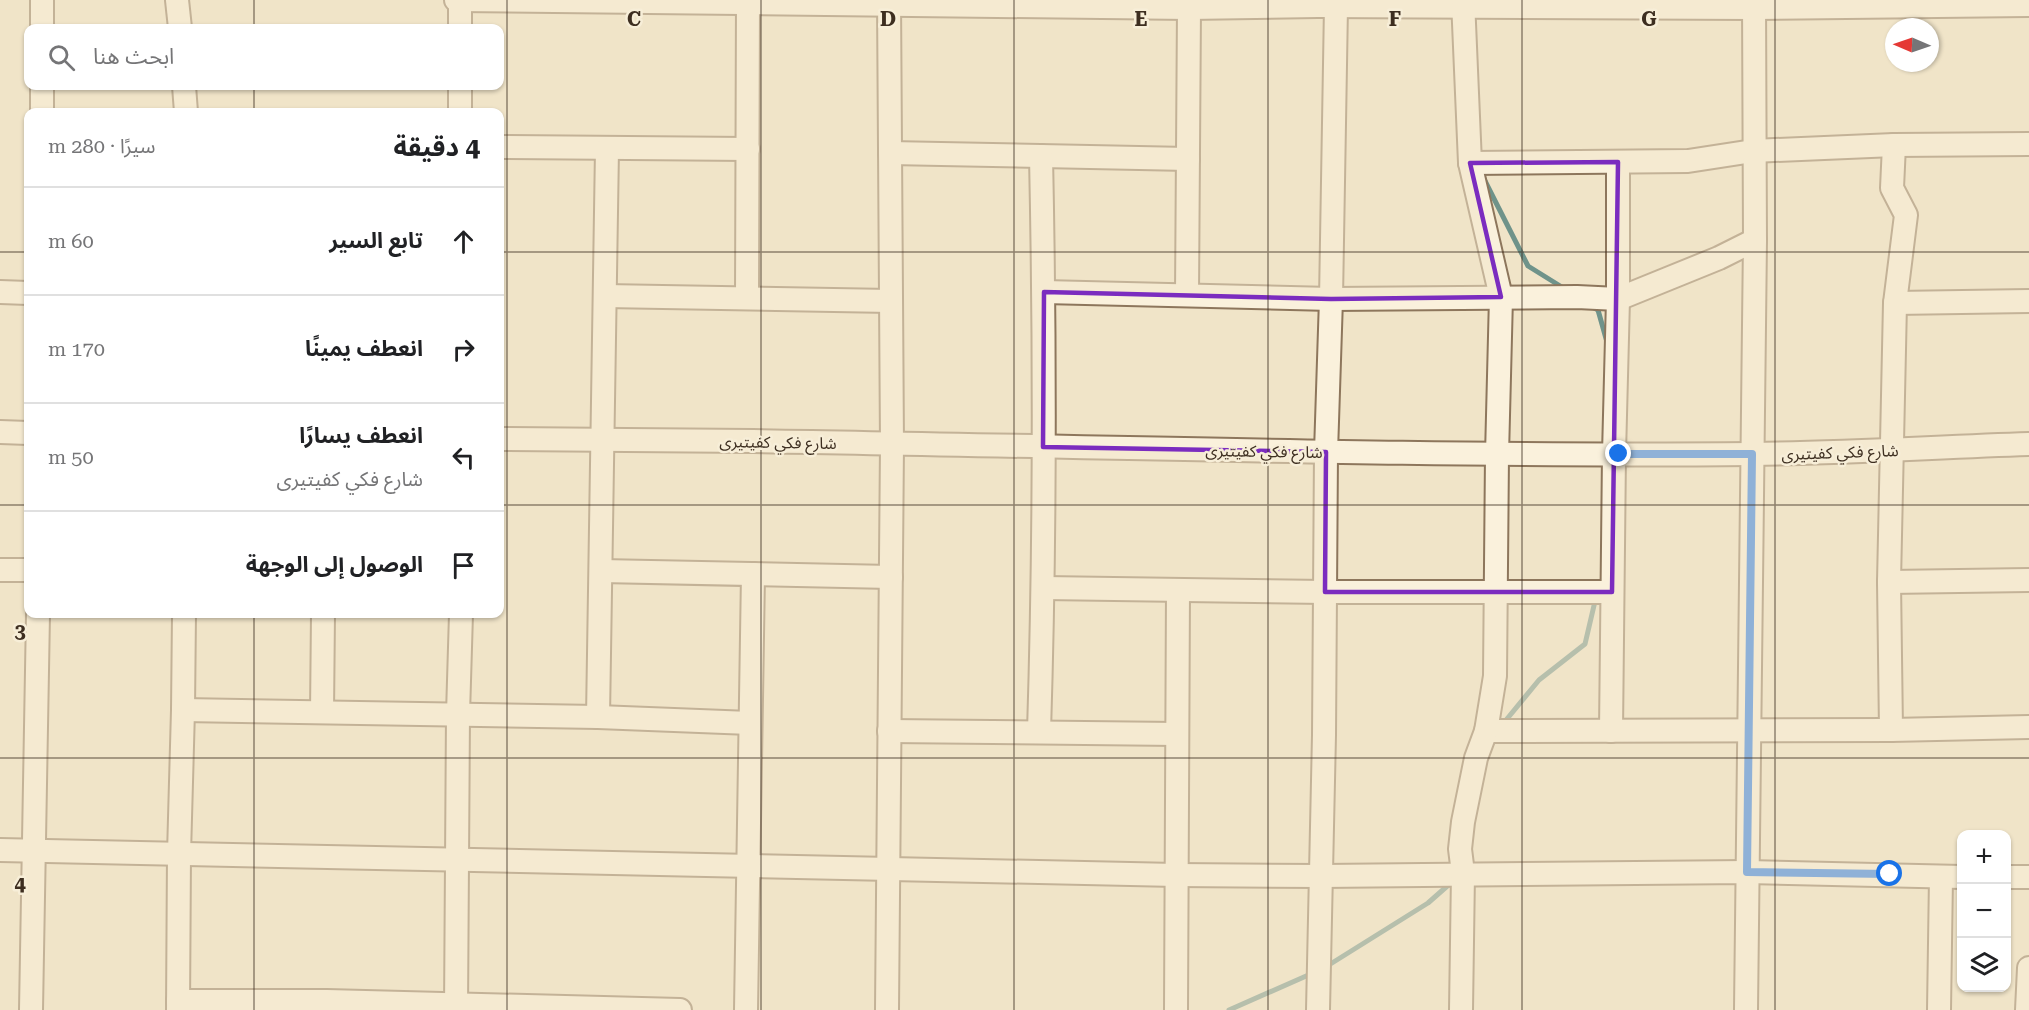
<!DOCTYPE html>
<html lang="ar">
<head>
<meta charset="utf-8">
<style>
	:root { --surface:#fff; --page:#f2f2f2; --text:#202124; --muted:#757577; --line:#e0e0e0 }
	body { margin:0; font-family:"Roboto Serif","Noto Sans Arabic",serif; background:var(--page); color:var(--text); direction:rtl }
	.controls { position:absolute; right:18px; bottom:18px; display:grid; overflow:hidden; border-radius:12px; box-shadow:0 2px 4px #0004 }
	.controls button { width:54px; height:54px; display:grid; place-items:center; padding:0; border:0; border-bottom:2px solid var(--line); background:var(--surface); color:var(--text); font:30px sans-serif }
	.compass { position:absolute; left:1885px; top:18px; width:54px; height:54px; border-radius:50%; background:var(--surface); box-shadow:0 2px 4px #0004; rotate:272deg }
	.stop { position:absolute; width:18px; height:18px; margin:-14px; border:4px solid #1a73e8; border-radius:50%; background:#fff }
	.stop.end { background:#1a73e8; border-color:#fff; box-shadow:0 2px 6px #0008 }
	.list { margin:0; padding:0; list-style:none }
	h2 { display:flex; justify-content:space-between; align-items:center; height:78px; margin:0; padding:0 24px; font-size:26px }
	h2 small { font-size:20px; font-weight:400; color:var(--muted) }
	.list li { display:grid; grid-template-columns:39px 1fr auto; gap:18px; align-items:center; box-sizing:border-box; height:108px; padding:0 24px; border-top:2px solid var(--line) }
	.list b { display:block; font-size:22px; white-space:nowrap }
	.list p { margin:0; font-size:20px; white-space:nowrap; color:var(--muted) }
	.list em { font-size:20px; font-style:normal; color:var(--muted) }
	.icon { flex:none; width:33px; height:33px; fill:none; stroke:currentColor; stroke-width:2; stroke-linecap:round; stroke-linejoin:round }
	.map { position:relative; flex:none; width:2029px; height:1010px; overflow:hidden; direction:ltr }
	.search { position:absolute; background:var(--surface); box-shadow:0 2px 4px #0004; left:24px; top:24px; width:480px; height:66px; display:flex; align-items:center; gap:15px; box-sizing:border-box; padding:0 21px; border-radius:12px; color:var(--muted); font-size:22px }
	.panel { position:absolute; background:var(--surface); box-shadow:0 2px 4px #0004; left:24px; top:108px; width:480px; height:510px; border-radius:12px; direction:rtl }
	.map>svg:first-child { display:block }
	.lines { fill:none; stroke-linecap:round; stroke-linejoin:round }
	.stream { stroke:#6f938a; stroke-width:5 }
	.minor-casing { stroke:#8d765c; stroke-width:26 }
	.minor { stroke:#faf1dc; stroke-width:22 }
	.route { stroke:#1a73e8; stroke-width:8 }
	.marked { fill:none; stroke:#7b2cbf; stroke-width:4.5; stroke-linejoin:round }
	.grid { fill:none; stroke:#3d2e20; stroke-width:1.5; stroke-opacity:0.55 }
	.labels { text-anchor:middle; stroke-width:5; stroke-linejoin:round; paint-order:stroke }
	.street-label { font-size:16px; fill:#3d2e20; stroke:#f7eed8 }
	.grid-label { font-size:20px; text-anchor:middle; font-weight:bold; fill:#3d2e20; stroke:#f7eed8; stroke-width:5; stroke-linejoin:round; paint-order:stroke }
</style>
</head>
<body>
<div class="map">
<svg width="2029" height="1010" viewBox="0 0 2029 1010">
	<rect width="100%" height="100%" fill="#f0e4c8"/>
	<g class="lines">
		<g class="stream">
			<path d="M1483 177 1528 266 1565 289"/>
			<path d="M1591 306 1598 310 1607 342"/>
			<path d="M1502 725 1539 680 1585 644 1596 597"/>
			<path d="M1324 968 1428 903 1453 881"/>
			<path d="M1229 1010 1313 973"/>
		</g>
		<g class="minor-casing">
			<g id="minor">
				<path d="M177 0 180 28"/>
				<path d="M456 0 1189 8 1318 6 1754 8 2029 5"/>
				<path d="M42 28V0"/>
				<path d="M460 28V0"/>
				<path d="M184 86 186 112"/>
				<path d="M42 112V86"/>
				<path d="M460 112V86"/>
				<path d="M500 147 748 149"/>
				<path d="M890 153 1188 159"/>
				<path d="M1470 163 1688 161 1753 151 1894 145 2029 144"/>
				<path d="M0 292 28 293"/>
				<path d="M1044 292 1331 299 1577 297 1618 299 1719 258 1755 240"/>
				<path d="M1187 295 1189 8"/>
				<path d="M605 296 891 301"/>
				<path d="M747 298 748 0"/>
				<path d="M1895 303 2029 301"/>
				<path d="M0 432 28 433"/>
				<path d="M500 439C584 440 669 440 753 441 1086 446 1419 457 1752 454 1845 453 1937 447 2029 444"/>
				<path d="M0 570H28"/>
				<path d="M601 571 891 577"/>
				<path d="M1889 582 2029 580"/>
				<path d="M1044 588 1325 592H1612"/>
				<path d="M183 710 598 717 750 723"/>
				<path d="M322 712 323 614"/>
				<path d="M598 717 607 149"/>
				<path d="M1891 730 1889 582 1895 303 1906 215 1892 188 1894 145"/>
				<path d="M889 731 1177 734"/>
				<path d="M1486 731 1891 730 2029 727"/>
				<path d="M1611 731 1614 454 1618 299V162"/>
				<path d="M1039 732C1045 540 1045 348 1041 156"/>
				<path d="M0 850 1176 875 1322 876 1747 872 1962 877"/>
				<path d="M2006 877H2029"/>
				<path d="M178 1001H327L680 1010"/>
				<path d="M31 1010 38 614"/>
				<path d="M178 1010 179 854 183 710 184 614"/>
				<path d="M456 1010 458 714 461 614"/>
				<path d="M746 1010 753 574"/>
				<path d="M887 1010 892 445 889 0"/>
				<path d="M1176 1010 1178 590"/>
				<path d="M1318 1010 1324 735 1326 452 1331 299 1336 6"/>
				<path d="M1461 1010 1463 873 1460 849 1463 822 1476 758 1486 731 1495 676 1497 455 1501 297 1470 163 1463 0"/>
				<path d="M1746 1010 1755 240 1754 0"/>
				<path d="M1939 1010 1941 877"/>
				<path d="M2027 1010 2029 968"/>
			</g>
		</g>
		<use href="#minor" class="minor"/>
	</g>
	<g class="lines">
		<path class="route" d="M1619 454H1752L1747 872 1890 874"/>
	</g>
	<path d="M0 0H2029V1010H0ZM1618 162 1612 592H1325L1326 452 1043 447 1044 292 1331 299 1501 297 1470 163Z" fill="#f0e4c8" fill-opacity=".55" fill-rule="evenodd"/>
	<path class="marked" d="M1618 162 1612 592H1325L1326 452 1043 447 1044 292 1331 299 1501 297 1470 163Z"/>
	<path class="grid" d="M254 0V28M507 0V1010M761 0V1010M1014 0V1010M1268 0V1010M1522 0V1010M1775 0V1010M254 86V112M0 252H28M500 252H2029M0 505H28M500 505H2029M254 614V1010M0 758H2029"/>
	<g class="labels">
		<g class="street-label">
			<text transform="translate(778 442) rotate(1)" y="6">شارع فكي كفيتيرى</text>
			<text transform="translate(1264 451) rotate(1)" y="6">شارع فكي كفيتيرى</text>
			<text transform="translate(1840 452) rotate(-2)" y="6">شارع فكي كفيتيرى</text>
		</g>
	</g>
	<g class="grid-label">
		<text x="634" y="26">C</text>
		<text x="888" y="26">D</text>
		<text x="1141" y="26">E</text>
		<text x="1395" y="26">F</text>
		<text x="1649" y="26">G</text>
		<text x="20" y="638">3</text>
		<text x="20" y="891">4</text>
	</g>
</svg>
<div class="controls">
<button>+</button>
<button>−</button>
<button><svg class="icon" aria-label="layers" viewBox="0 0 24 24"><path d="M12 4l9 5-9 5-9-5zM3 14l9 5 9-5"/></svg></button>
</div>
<svg class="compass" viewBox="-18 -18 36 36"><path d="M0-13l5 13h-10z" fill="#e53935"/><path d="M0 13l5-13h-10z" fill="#757577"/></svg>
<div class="stop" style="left:1890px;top:874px"></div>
<div class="stop end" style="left:1619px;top:454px"></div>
<div class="search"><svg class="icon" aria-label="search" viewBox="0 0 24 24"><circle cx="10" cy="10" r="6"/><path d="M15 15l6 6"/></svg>ابحث هنا</div>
<section class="panel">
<h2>4 دقيقة<small>سيرًا · 280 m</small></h2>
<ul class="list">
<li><svg class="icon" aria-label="ahead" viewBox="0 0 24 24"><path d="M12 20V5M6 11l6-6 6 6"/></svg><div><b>تابع السير</b></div><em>60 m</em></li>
<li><svg class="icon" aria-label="right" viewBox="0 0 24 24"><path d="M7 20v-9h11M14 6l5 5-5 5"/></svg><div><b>انعطف يمينًا</b></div><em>170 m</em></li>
<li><svg class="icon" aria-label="left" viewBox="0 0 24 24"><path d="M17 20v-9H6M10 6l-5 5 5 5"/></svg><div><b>انعطف يسارًا</b><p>شارع فكي كفيتيرى</p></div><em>50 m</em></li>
<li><svg class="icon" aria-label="arrive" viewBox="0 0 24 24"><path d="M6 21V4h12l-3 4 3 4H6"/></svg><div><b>الوصول إلى الوجهة</b></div></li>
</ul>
</section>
</div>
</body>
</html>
